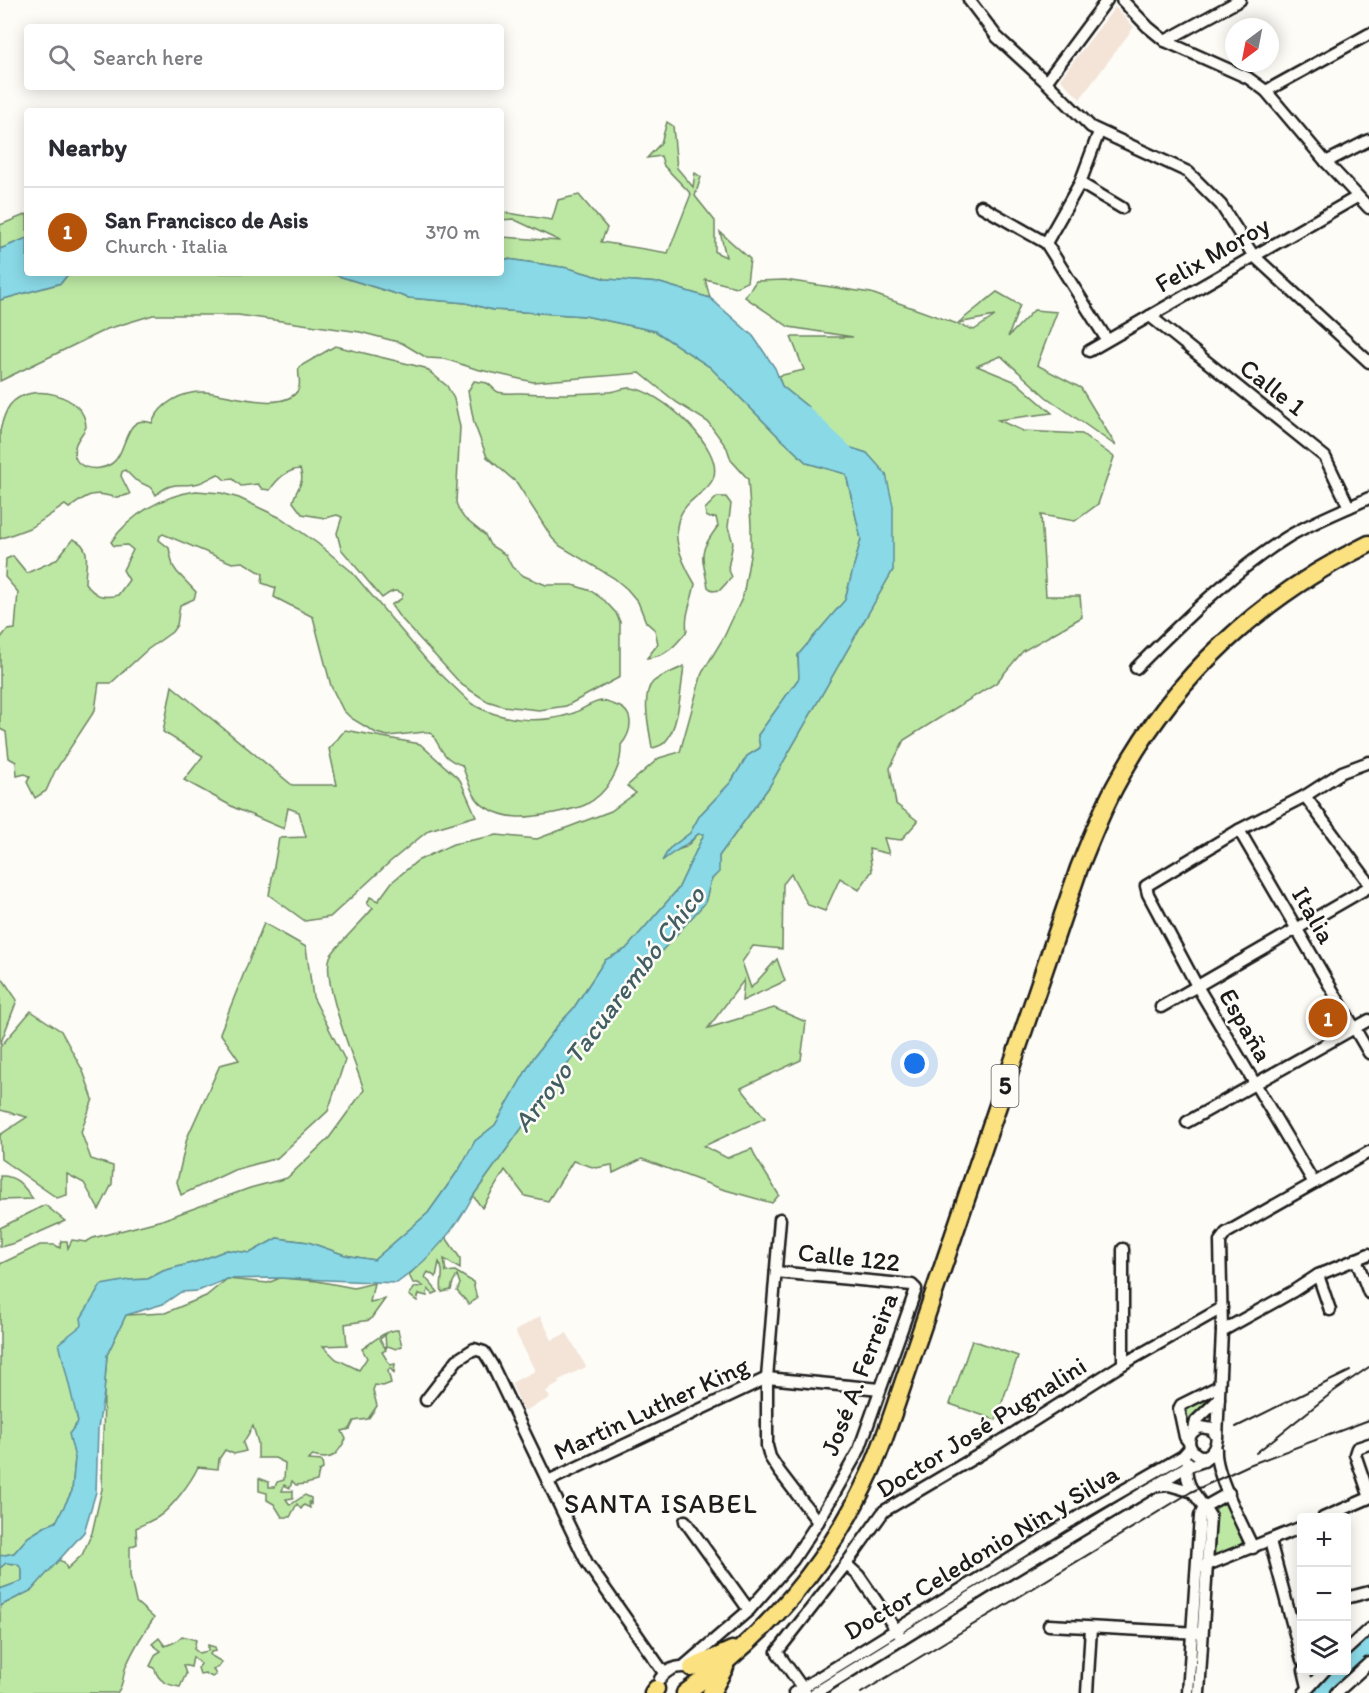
<!DOCTYPE html>
<html lang="en">
<head>
<meta charset="utf-8">
<style>
	:root { --surface:#fff; --page:#f2f2f3; --text:#2b2b33; --muted:#7c7c81; --line:#e1e1e2; --accent:#b45309 }
	body { margin:0; font-family:Itim,sans-serif; background:var(--page); color:var(--text) }
	.controls { position:absolute; right:18px; bottom:18px; display:grid; overflow:hidden; border-radius:6px; box-shadow:0 3px 15px #0003 }
	.controls button { width:54px; height:54px; display:grid; place-items:center; padding:0; border:0; border-bottom:2px solid var(--line); background:var(--surface); color:var(--text); font:30px sans-serif }
	.compass { position:absolute; left:1225px; top:18px; width:54px; height:54px; border-radius:50%; background:var(--surface); box-shadow:0 3px 15px #0003; rotate:212deg }
	.you { position:absolute; left:915px; top:1064px; width:21px; height:21px; margin:-15px; border:4px solid #fff; border-radius:50%; background:#1a73e8; box-shadow:0 0 0 9px #1a73e833 }
	.badge { display:grid; place-items:center; width:39px; height:39px; border-radius:50%; background:var(--accent); color:#fff; font-size:20px; font-weight:700 }
	.pin { position:absolute; translate:-50% -50%; border:3px solid #fff; box-shadow:0 2px 6px #0006 }
	.list { margin:0; padding:0; list-style:none }
	h2 { display:flex; justify-content:space-between; align-items:center; height:78px; margin:0; padding:0 24px; font-size:26px }
	h2 small { font-size:20px; font-weight:400; color:var(--muted) }
	.list li { display:grid; grid-template-columns:39px 1fr auto; gap:18px; align-items:center; box-sizing:border-box; height:90px; padding:0 24px; border-top:2px solid var(--line) }
	.list b { display:block; font-size:22px; white-space:nowrap }
	.list p { margin:0; font-size:20px; white-space:nowrap; color:var(--muted) }
	.list em { font-size:20px; font-style:normal; color:var(--muted) }
	.icon { flex:none; width:33px; height:33px; fill:none; stroke:currentColor; stroke-width:2; stroke-linecap:round; stroke-linejoin:round }
	.map { position:relative; flex:none; width:1369px; height:1693px; overflow:hidden }
	.search { position:absolute; background:var(--surface); box-shadow:0 3px 15px #0003; left:24px; top:24px; width:480px; height:66px; display:flex; align-items:center; gap:15px; box-sizing:border-box; padding:0 21px; border-radius:6px; color:var(--muted); font-size:22px }
	.panel { position:absolute; background:var(--surface); box-shadow:0 3px 15px #0003; left:24px; top:108px; width:480px; height:168px; border-radius:6px }
	.map>svg:first-child { display:block }
	.built { fill:#f3e4d7 }
	.green { fill:#bde8a4; stroke:#6c8260; stroke-width:1.5 }
	.water { fill:#8ad9e7; stroke:#5e8d96; stroke-width:1.5 }
	.lines { fill:none; stroke-linecap:round; stroke-linejoin:round }
	.river { stroke:#8ad9e7; stroke-width:14 }
	.minor-casing { stroke:#1c1c1c; stroke-width:15 }
	.highway-casing { stroke:#1c1c1c; stroke-width:21 }
	.minor { stroke:#fdfcf7; stroke-width:10 }
	.highway { stroke:#fbe180; stroke-width:16 }
	.rail { stroke:#1c1c1c; stroke-width:2 }
	.labels { text-anchor:middle; stroke-width:5; stroke-linejoin:round; paint-order:stroke }
	.shield { fill:#fdfcf7; stroke:#605f5e; stroke-width:1.5 }
	.shield-label { font-size:24px; font-weight:bold; fill:#1c1c1c }
	.street-label { font-size:26px; fill:#1c1c1c; stroke:#fdfcf7 }
	.water-label { font-size:27px; font-style:italic; fill:#425e63; stroke:#fdfcf7 }
	.neighbourhood-label { font-size:27px; letter-spacing:1.5px; fill:#1c1c1c; stroke:#fdfcf7 }
</style>
</head>
<body>
<div class="map">
<svg width="1369" height="1693" viewBox="0 0 1369 1693">
	<rect width="100%" height="100%" fill="#fdfcf7"/>
	<filter id="ink" filterUnits="userSpaceOnUse"><feTurbulence type="fractalNoise" baseFrequency=".0167" numOctaves="2"/><feDisplacementMap in="SourceGraphic" scale="12" xChannelSelector="R" yChannelSelector="G"/><feConvolveMatrix kernelMatrix="1 2 1 2 8 2 1 2 1" color-interpolation-filters="sRGB"/></filter>
	<g filter="url(#ink)">
		<g class="built">
			<path d="M1115 7 1134 27 1080 99 1060 79Z"/>
			<path d="M540 1316 552 1340 567 1333 586 1367 559 1380 560 1383 546 1391 550 1398 524 1411 511 1383 535 1371 515 1331Z"/>
		</g>
		<g class="green">
			<path d="M667 122 673 126 677 168 693 187 695 173 701 177 695 196 715 221V252L726 257 720 232 750 259 747 282 736 287 705 279 710 298 660 283 606 279 568 268 501 258V237L560 241 513 219 501 220V212L552 220 558 200 579 195 607 228 601 242 668 253 691 194 664 166 661 156 647 158 661 143Z"/>
			<path d="M27 214V238L0 249V225Z"/>
			<path d="M69 273H329L409 298 466 303 493 310 585 316 655 331 710 367 777 435 807 463 846 474 861 539 845 600 798 655 799 678 758 735 760 748 747 756 731 782 700 815 690 833 669 849 664 859 674 851 686 847 698 834H704L678 889 626 949 605 960 573 1009 558 1025 534 1057 495 1125 475 1141 460 1168 428 1213 374 1260 345 1255 308 1242 277 1238 250 1253 227 1250 199 1261 163 1271 148 1279 129 1280 82 1325 78 1422 70 1434 75 1458 72 1491 56 1522 46 1526 28 1537 14 1553 0 1556V1264L40 1245H55L60 1248 61 1241H67L68 1248 72 1240 86 1242 93 1238 162 1220 250 1188 287 1178 329 1138 364 1090C355 1062 321 981 330 957 333 949 366 918 373 908L367 904 370 897 378 901 392 882 417 861 453 844 497 835 537 839 611 811 636 793 627 786 659 758 680 752 702 673 724 637 743 596 751 550V525L748 479 731 460 727 448 708 422 676 402 640 373 533 382 476 369 445 359 427 358 402 343 360 332 238 315H153L107 329 0 381V300L61 283Z"/>
			<path d="M785 280 871 293 974 330 995 316 958 323 997 292 1020 305 1008 337 1034 310 1057 312 1037 365 1081 388 1116 446 1046 397 1001 356 977 366 1016 382 1052 413 998 420 1023 431 1082 434 1114 457 1098 504 1075 521 1041 515 1046 596H1080L1082 617 1023 651 996 683 904 740 890 768 896 804 918 821 901 840 884 838 889 854 869 849 872 871 859 890 840 878 825 911 808 905 791 874 783 884 782 949 753 946 742 962 751 988 777 959 785 981 742 1001 744 980 708 1028 774 1008 806 1022 801 1060 741 1088 765 1118 704 1146 727 1158 752 1149 756 1158 779 1195 772 1203 722 1189 642 1159 613 1173 612 1165 596 1168 573 1161 548 1201 525 1196 505 1170 482 1208 473 1196 600 1019 705 903 711 880 718 872 719 856 769 787 893 570 867 453 826 440 808 407 782 386 778 376 804 370 791 337H853L789 327 745 297 756 281Z"/>
			<path d="M335 346 425 368 447 386 454 399 460 427 456 502 458 509 464 518 485 535 490 545 506 555 512 567 524 576 546 585H573L591 591 605 601 616 613 620 622V677L566 706 539 710 503 706 487 701 462 685 398 615 391 605 401 599 403 594C395 588 390 592 382 598L341 549 337 533 342 517 337 515 325 518 302 514 293 502C295 489 306 484 300 469 287 470 277 479 270 490L262 489 258 484 241 486 233 479 225 480 218 474C212 477 205 481 199 483 182 488 174 479 156 495L152 488 135 480 125 470 122 472 121 476 130 494C110 502 107 491 91 495 83 497 76 504 69 508L65 505 32 527 0 539V431C2 422 4 413 10 405 29 380 86 395 86 427 83 434 76 440 75 447 70 469 97 473 111 464 128 454 123 412 152 423 160 403 183 391 204 392 226 393 284 414 298 390 302 383 297 375 299 367Z"/>
			<path d="M474 381C478 382 484 382 487 383 491 385 494 390 498 392 505 394 515 393 521 393 550 395 580 394 608 392 616 392 624 387 631 388 659 390 726 448 713 479 708 490 698 494 690 502 665 526 680 559 695 584 692 601 684 615 687 631 675 646 666 657 647 658L658 644 655 630 646 622 638 602 627 589 614 578 560 546 552 538 517 483 487 457 474 423 468 391Z"/>
			<path d="M196 491 221 493 239 498 281 518 317 543 351 571 428 662 472 704C501 721 540 724 571 714 580 711 592 702 601 701 605 701 611 704 615 705 636 711 632 732 621 745 622 769 607 794 585 805 573 810 561 811 549 814 527 818 508 820 487 808 472 800 468 780 462 765 443 759 442 750 432 734L425 732 388 736 376 733 351 718 343 710 331 686 313 617 274 597 276 588 262 583 263 574 243 562 232 563 163 534 160 536 159 540 169 548 173 566 177 572 196 592 194 599 180 605 177 625 172 632 147 650 111 683H99L95 710 55 771 46 791 35 798 27 782 30 777 25 774 17 776 16 762 9 758 6 732 0 729V639L7 630 15 629 18 592 5 577 6 559 13 556 27 573 56 560 73 539C93 547 85 564 85 583 95 596 102 599 118 595L129 580 123 570 133 550 127 545 114 546 111 542C131 514 162 496 196 491Z"/>
			<path d="M717 497H726L731 504 728 527 733 543 728 568 732 577 720 590 713 591 708 587C702 554 697 554 718 526L716 517 710 518 706 516 705 509Z"/>
			<path d="M684 666C681 686 679 728 665 742 662 746 656 747 652 748 650 732 640 694 653 682 661 675 675 671 684 666Z"/>
			<path d="M172 686 292 785H337L329 749 345 730 420 744 460 780 476 816 429 830 391 861 330 917 305 921 269 895 279 838 306 837 299 812 288 808 284 829 235 808 184 780 203 756 163 732Z"/>
			<path d="M264 923 306 947 313 997 345 1060 328 1111 277 1158 234 1170 181 1195 177 1182 187 1138 220 1065 239 1060 220 1033Z"/>
			<path d="M0 975 17 1000 0 1045Z"/>
			<path d="M31 1011 61 1031 83 1071 93 1099 81 1132 91 1159 113 1166 112 1184 99 1210 84 1183 67 1174V1195L57 1198 1 1159 0 1135 27 1117 0 1110V1047Z"/>
			<path d="M0 1176C17 1175 24 1187 33 1199L0 1200Z"/>
			<path d="M45 1205 65 1221 15 1243 0 1247V1228Z"/>
			<path d="M445 1236 460 1258V1269L444 1259 446 1272 455 1271 473 1282 477 1299 469 1304 457 1291 460 1284 457 1275 453 1282 451 1290 442 1292C439 1280 446 1274 439 1262L436 1277 428 1272 425 1277 438 1292 433 1294 428 1289 427 1296 419 1294 417 1301 409 1295 415 1287 423 1286 418 1283H413L409 1275Z"/>
			<path d="M280 1278 317 1281 354 1288 374 1283 370 1302 385 1299 370 1320 345 1324 347 1345 323 1346 336 1359 359 1370 367 1358 362 1349C373 1342 384 1330 398 1330L402 1346 396 1349 388 1346 386 1348 385 1335 380 1339 386 1350 382 1352 390 1365 395 1364 394 1373 390 1368 388 1371 391 1383 383 1386 375 1385 373 1390 377 1406 368 1419 354 1421 350 1429 342 1431 346 1439C337 1455 332 1462 313 1456L308 1460 322 1461 323 1469 319 1471 317 1481 306 1484 296 1485 292 1481 290 1488 284 1485 282 1491H293V1498L286 1499 290 1505 305 1495 311 1498V1504L309 1502 310 1508 304 1505 301 1509 297 1504 290 1517H282L274 1504 267 1500V1493L259 1491V1478L269 1482V1487H275L277 1482 284 1480 285 1463 275 1458H258V1443L253 1426 243 1443 246 1451 234 1454 225 1450 219 1459 218 1469 198 1467C191 1482 172 1508 158 1517 151 1521 144 1524 136 1528L137 1544 130 1547V1575L136 1602 154 1618C143 1633 134 1648 126 1666 122 1676 125 1683 117 1693H0V1606L32 1590 58 1560 64 1562 67 1569 82 1555 92 1533 102 1489 104 1393 107 1355 126 1315 165 1313 206 1296 227 1279 268 1283Z"/>
			<path d="M972 1340 1018 1356 996 1420 950 1404Z"/>
			<path d="M1213 1393 1215 1397 1188 1437 1184 1406Z"/>
			<path d="M1226 1503 1242 1538V1543L1237 1547 1214 1556 1216 1505Z"/>
			<path d="M6 1563 17 1564 22 1568V1581L0 1589V1568Z"/>
			<path d="M182 1636 196 1640 194 1649 199 1653 208 1651V1645L215 1647 216 1651 211 1652 210 1655 222 1662 219 1667 213 1669 216 1675 212 1677 205 1673 200 1674 198 1668 201 1664 193 1657 191 1667 183 1665 186 1674 180 1687C169 1685 158 1682 155 1669L150 1666 156 1654 161 1651 152 1644 159 1638 165 1646 175 1642Z"/>
		</g>
		<g class="water">
			<path d="M27 238V273H69L61 283 0 300V249Z"/>
			<path d="M501 258 568 268 606 279 660 283 710 298 753 336 775 368 782 386 808 407 826 440 867 453 886 474 893 506V570L769 787 719 856V872L711 880 705 903 600 1019 473 1196C455 1230 428 1261 397 1283L280 1278 227 1279 198 1291 181 1292 163 1304 126 1315 107 1355 104 1393 98 1428 96 1492 84 1532 32 1590 0 1606V1589L22 1581V1569L17 1564 6 1563 0 1568V1556L14 1553 28 1537 46 1526 56 1522 72 1491 75 1458 69 1434 78 1422 59 1343 82 1325 81 1318 101 1285 129 1280 148 1279 163 1271 199 1261 227 1250 250 1253 277 1238 308 1242 345 1255 374 1260 428 1213 460 1168 475 1141 495 1125 534 1057 558 1025 573 1009 605 960 626 949 678 889 704 834H698C686 847 675 850 662 861L669 849 690 833 700 815 731 782 747 756 760 748 758 735 799 678 798 655 845 600 861 539 846 474 807 463 777 435 710 367 655 331 585 316 493 310 466 303 409 298 329 273H501Z"/>
		</g>
		<g class="lines">
			<g class="river">
				<path d="M805 413 850 456"/>
				<path d="M1346 1668 1369 1646"/>
				<path d="M1321 1693 1344 1670"/>
			</g>
			<g class="minor-casing">
				<g id="minor">
					<path d="M969 0 997 37 1046 82 1091 127 1188 172 1221 205 1253 255 1369 362"/>
					<path d="M1122 0 1148 27 1165 41 1248 78 1266 91 1326 162 1369 208"/>
					<path d="M1165 41 1240 0"/>
					<path d="M1046 82 1107 0"/>
					<path d="M1266 91 1369 34"/>
					<path d="M1326 162 1369 140"/>
					<path d="M1080 183 1122 208"/>
					<path d="M981 206 1046 243 1107 340"/>
					<path d="M1046 243 1080 183 1099 132"/>
					<path d="M1150 316 1325 457 1349 507"/>
					<path d="M1089 351 1357 197"/>
					<path d="M1136 668C1179 625 1234 570 1286 538 1312 522 1342 511 1369 498"/>
					<path d="M1305 796 1369 883"/>
					<path d="M1239 830 1369 1053"/>
					<path d="M1161 1007 1369 887"/>
					<path d="M1187 1122 1369 1020"/>
					<path d="M1314 1183 1197 986 1148 894 1146 886 1239 830 1305 796 1342 772 1369 762"/>
					<path d="M780 1219 767 1378V1446L770 1457 779 1471 818 1522"/>
					<path d="M1123 1249V1364"/>
					<path d="M1356 1259 1369 1293"/>
					<path d="M1318 1275 1330 1310"/>
					<path d="M1222 1331 1292 1292 1318 1275 1369 1254"/>
					<path d="M426 1400 457 1360 474 1349 484 1352 492 1365 587 1563 664 1673"/>
					<path d="M1194 1429 1196 1421 1219 1399"/>
					<path d="M1217 1438 1212 1429 1201 1427C1169 1441 1211 1478 1217 1438L1222 1331 1220 1241 1226 1233 1369 1152"/>
					<path d="M1188 1441 1185 1437 1179 1409 1181 1405 1219 1386"/>
					<path d="M1369 1444 1357 1448 1355 1454 1369 1495"/>
					<path d="M1216 1449C1214 1472 1242 1524 1253 1548"/>
					<path d="M1188 1462C1181 1484 1200 1499 1210 1516L1199 1693"/>
					<path d="M548 1481 767 1378 880 1389"/>
					<path d="M1158 1486 1169 1485 1190 1491"/>
					<path d="M1204 1507 1229 1493"/>
					<path d="M1323 1518 1369 1498"/>
					<path d="M685 1521 749 1610"/>
					<path d="M1270 1541 1302 1660"/>
					<path d="M846 1564 859 1576 899 1634"/>
					<path d="M1202 1567 1302 1527"/>
					<path d="M1346 1598 1369 1592"/>
					<path d="M1049 1625 1199 1633"/>
					<path d="M1346 1650 1369 1629"/>
					<path d="M684 1666 749 1610 793 1560 818 1522 859 1450 916 1289 912 1285 776 1272"/>
					<path d="M1304 1670 1308 1687"/>
					<path d="M660 1679C668 1668 678 1665 691 1668"/>
					<path d="M794 1693 1084 1513 1183 1456 1190 1448"/>
					<path d="M806 1693 777 1652 846 1564 884 1511 984 1452 1123 1364 1222 1308"/>
					<path d="M815 1693 988 1586 1186 1467 1204 1461 1212 1453"/>
					<path d="M1087 1693 1091 1628"/>
					<path d="M1188 1693 1200 1516 1204 1507"/>
					<path d="M1304 1693 1325 1670"/>
					<path d="M1336 1693 1369 1663"/>
				</g>
			</g>
			<g class="highway-casing">
				<g id="highway">
					<path d="M692 1668 732 1650"/>
					<path d="M653 1693 656 1689"/>
					<path d="M685 1693C767 1635 828 1565 870 1473 879 1454 886 1433 893 1413L1079 868C1091 839 1102 809 1118 781 1174 676 1263 595 1369 544"/>
					<path d="M711 1693 725 1667"/>
				</g>
			</g>
			<use href="#minor" class="minor"/>
			<use href="#highway" class="highway"/>
			<g class="rail">
				<path d="M1236 1427 1350 1371"/>
				<path d="M1256 1453 1334 1391 1369 1367"/>
				<path d="M861 1693 1191 1492 1249 1465 1369 1420"/>
			</g>
		</g>
	</g>
	<g class="labels">
		<rect class="shield" x="991.5" y="1065" width="27" height="42" rx="4.5"/>
		<g class="shield-label">
			<text x="1005" y="1094">5</text>
		</g>
		<g class="street-label">
			<text transform="translate(1212 254) rotate(-30)" y="9">Felix Moroy</text>
			<text transform="translate(1273 387) rotate(38)" y="9">Calle 1</text>
			<text transform="translate(1314 915) rotate(60)" y="9">Italia</text>
			<text transform="translate(1246 1025) rotate(60)" y="9">España</text>
			<text transform="translate(849 1257) rotate(6)" y="9">Calle 122</text>
			<text transform="translate(859 1374) rotate(-69)" y="9">José A. Ferreira</text>
			<text transform="translate(651 1408) rotate(-25)" y="9">Martin Luther King</text>
			<text transform="translate(981 1427) rotate(-32)" y="9">Doctor José Pugnalini</text>
			<text transform="translate(981 1552) rotate(-31)" y="9">Doctor Celedonio Nin y Silva</text>
		</g>
		<g class="water-label">
			<text transform="translate(609 1009) rotate(-53)" y="9">Arroyo Tacuarembó Chico</text>
		</g>
		<g class="neighbourhood-label">
			<text x="661" y="1513">SANTA ISABEL</text>
		</g>
	</g>
</svg>
<div class="controls">
<button>+</button>
<button>−</button>
<button><svg class="icon" aria-label="layers" viewBox="0 0 24 24"><path d="M12 4l9 5-9 5-9-5zM3 14l9 5 9-5"/></svg></button>
</div>
<svg class="compass" viewBox="-18 -18 36 36"><path d="M0-13l5 13h-10z" fill="#e53935"/><path d="M0 13l5-13h-10z" fill="#7c7c81"/></svg>
<div class="you"></div>
<div class="pin badge" style="left:1328px;top:1018px">1</div>
<div class="search"><svg class="icon" aria-label="search" viewBox="0 0 24 24"><circle cx="10" cy="10" r="6"/><path d="M15 15l6 6"/></svg>Search here</div>
<section class="panel">
<h2>Nearby<small></small></h2>
<ul class="list">
<li><span class="badge">1</span><div><b>San Francisco de Asis</b><p>Church · Italia</p></div><em>370 m</em></li>
</ul>
</section>
</div>
</body>
</html>
